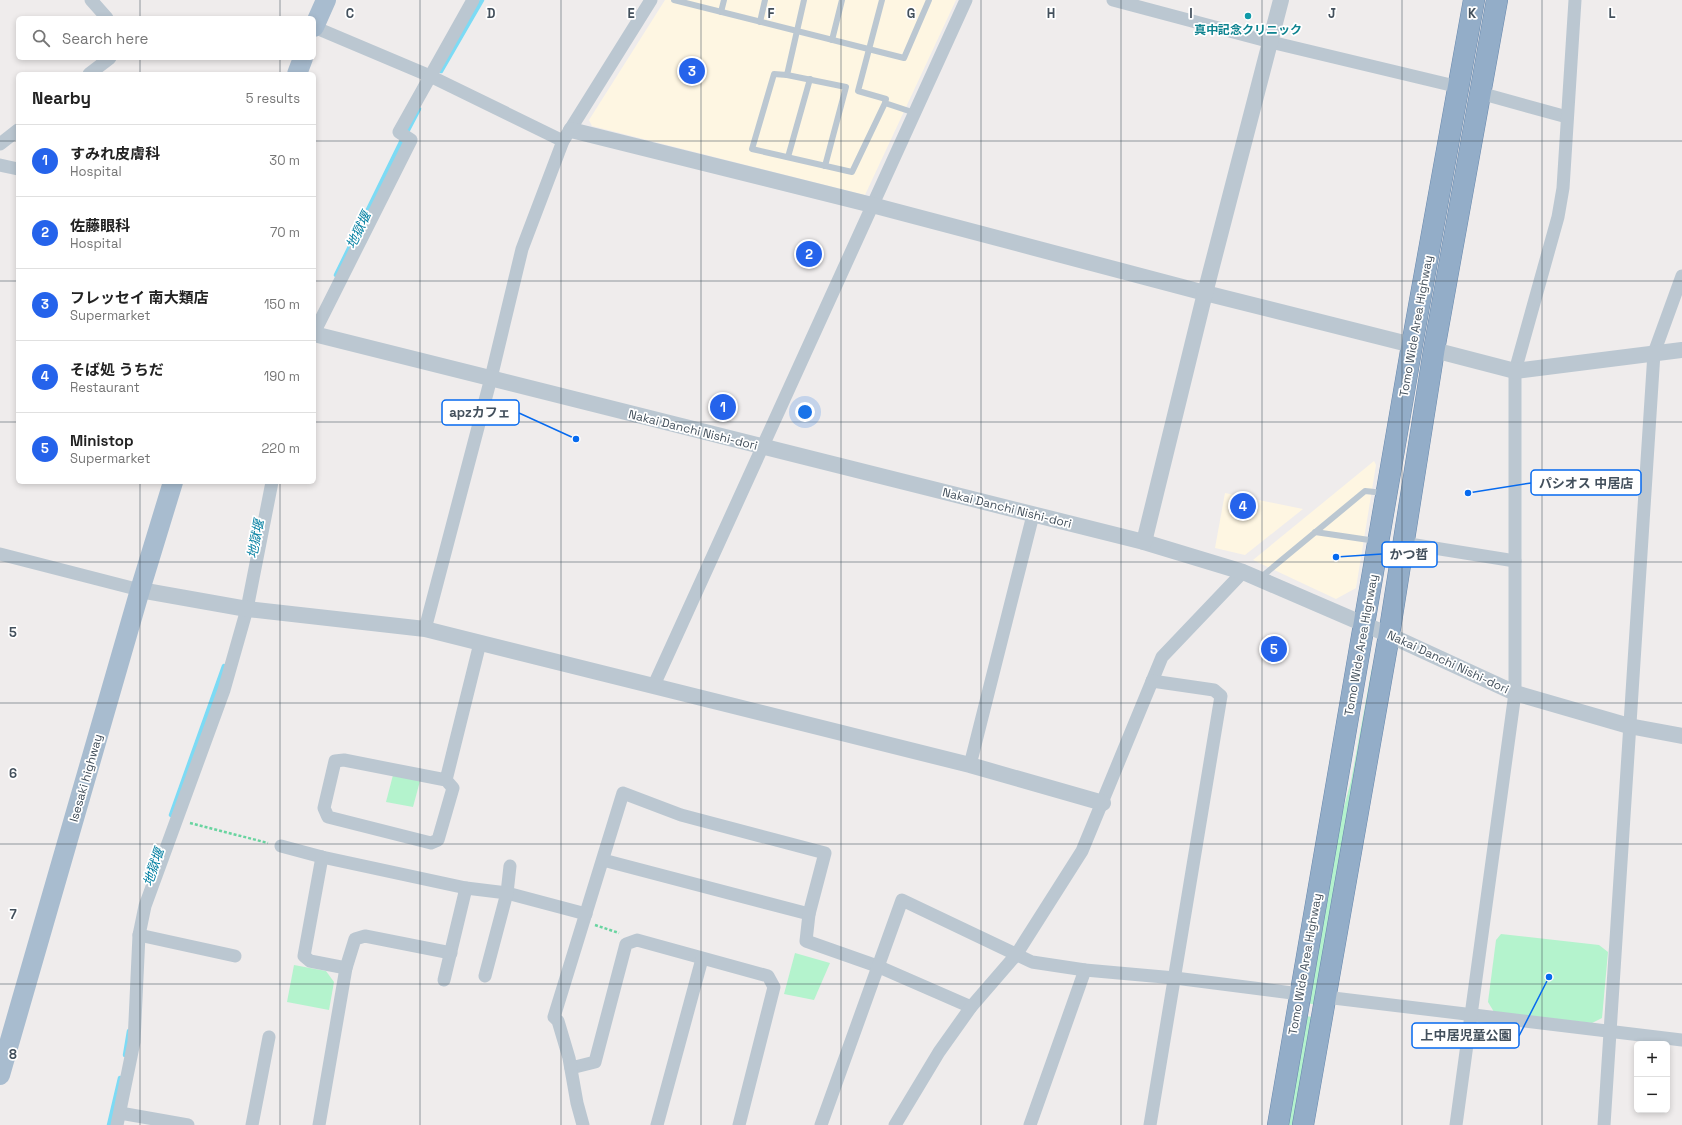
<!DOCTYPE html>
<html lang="en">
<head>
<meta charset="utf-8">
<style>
	:root { --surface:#fff; --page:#f6f6f6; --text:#222; --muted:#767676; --line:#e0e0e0; --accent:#2563eb }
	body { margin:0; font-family:"Space Grotesk","Noto Sans JP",sans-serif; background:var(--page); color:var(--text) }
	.controls { position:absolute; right:12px; bottom:12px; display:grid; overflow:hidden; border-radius:6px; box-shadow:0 2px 6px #0003 }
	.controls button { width:36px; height:36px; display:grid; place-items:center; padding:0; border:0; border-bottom:1px solid var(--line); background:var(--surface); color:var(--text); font:20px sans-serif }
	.you { position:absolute; left:805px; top:412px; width:14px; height:14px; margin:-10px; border:3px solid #fff; border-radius:50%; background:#1a73e8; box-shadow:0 0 0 6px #1a73e833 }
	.badge { display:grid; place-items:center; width:26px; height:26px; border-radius:50%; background:var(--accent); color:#fff; font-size:13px; font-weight:700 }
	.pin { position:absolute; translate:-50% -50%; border:2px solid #fff; box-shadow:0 1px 4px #0006 }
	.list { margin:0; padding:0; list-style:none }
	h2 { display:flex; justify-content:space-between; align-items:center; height:52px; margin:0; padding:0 16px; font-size:17px }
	h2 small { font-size:13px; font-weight:400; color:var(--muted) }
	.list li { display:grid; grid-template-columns:26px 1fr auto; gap:12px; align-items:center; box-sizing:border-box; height:72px; padding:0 16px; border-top:1px solid var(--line) }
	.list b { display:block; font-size:15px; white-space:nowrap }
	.list p { margin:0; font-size:13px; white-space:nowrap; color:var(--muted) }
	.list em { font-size:13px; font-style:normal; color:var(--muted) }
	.icon { flex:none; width:22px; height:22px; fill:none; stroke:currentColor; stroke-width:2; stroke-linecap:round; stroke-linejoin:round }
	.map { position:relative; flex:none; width:1682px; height:1125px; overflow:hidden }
	.search { position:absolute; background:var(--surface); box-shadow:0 2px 6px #0003; left:16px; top:16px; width:300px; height:44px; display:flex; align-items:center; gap:10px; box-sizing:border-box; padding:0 14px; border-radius:6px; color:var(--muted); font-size:15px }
	.panel { position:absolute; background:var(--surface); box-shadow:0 2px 6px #0003; left:16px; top:72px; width:300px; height:412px; border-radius:6px }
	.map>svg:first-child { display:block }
	.commercial { fill:#fef6e2 }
	.green { fill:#b4f3cd }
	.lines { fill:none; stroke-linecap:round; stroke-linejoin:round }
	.stream { stroke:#7cdbf5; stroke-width:4.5 }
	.trunk-casing { stroke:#6989ad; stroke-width:22 }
	.path { stroke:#69d4a0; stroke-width:2.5; stroke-dasharray:3 2; stroke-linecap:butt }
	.service { stroke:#bbc7d1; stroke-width:6 }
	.minor { stroke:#bbc7d1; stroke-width:13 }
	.tertiary { stroke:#bbc7d1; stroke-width:16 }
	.primary { stroke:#a8bccf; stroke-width:20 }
	.trunk { stroke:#93adc8; stroke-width:21 }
	.grid { fill:none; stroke:#43505c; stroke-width:1; stroke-opacity:0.55 }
	.culture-dot { fill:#0f9aa8; stroke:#fff; stroke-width:1.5 }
	.labels { text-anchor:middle; stroke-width:3.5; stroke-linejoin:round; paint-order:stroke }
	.culture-label { font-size:12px; font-weight:bold; fill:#0d838f; stroke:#fff }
	.street-label { font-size:12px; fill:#43505c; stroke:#fff }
	.water-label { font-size:13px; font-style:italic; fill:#027fa1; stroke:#fff }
	.grid-label { font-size:13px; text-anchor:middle; font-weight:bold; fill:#43505c; stroke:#fff; stroke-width:3.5; stroke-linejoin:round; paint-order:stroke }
	.leader { fill:none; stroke:#066aef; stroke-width:1.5 }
	.callout-dot { fill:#066aef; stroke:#fff; stroke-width:1.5 }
	.callout { fill:#fff; stroke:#066aef; stroke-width:1.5 }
	.callout-label { font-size:13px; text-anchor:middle; font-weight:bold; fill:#43505c }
</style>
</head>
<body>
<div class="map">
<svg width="1682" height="1125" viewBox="0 0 1682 1125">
	<rect width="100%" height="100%" fill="#efecec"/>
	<g class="commercial">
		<path d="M665 0H956L865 195 592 126 589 120Z"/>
		<path d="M1374 461 1376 465 1356 588 1336 599 1253 560Z"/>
		<path d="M1225 493 1303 509 1245 555 1215 548Z"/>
	</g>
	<g class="green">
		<path d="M1372 668H1375L1316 1005 1307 1003 1332 851 1351 781Z"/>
		<path d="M393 775 420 781 413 807 386 802Z"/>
		<path d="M1501 934 1599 945 1608 952 1602 1018 1592 1023 1494 1012 1488 1002 1496 940Z"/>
		<path d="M795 953 830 963 814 1000 784 994Z"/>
		<path d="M294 965 326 971 334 982 329 1010 287 1002Z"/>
		<path d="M1304 1016 1314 1017 1293 1125H1286Z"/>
	</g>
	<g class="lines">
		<g class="stream">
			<path d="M441 71 482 0"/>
			<path d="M408 130 419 109"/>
			<path d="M336 275 402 140"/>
			<path d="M171 815 224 666"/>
			<path d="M125 1055 129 1031"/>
			<path d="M109 1125 120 1078"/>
		</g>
		<g class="trunk-casing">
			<g id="trunk">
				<path d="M1278 1125 1412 345 1474 0"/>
				<path d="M1303 1125 1389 635 1434 350 1497 0"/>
			</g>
		</g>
		<g class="path">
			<path d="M190 823 268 843"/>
			<path d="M595 925 619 933"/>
		</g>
		<g class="service">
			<path d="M674 0 904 58 929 0"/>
			<path d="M804 0 787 75 774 74 752 149 852 172 885 103"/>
			<path d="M882 0 858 91 886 99 885 103 915 113"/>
			<path d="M721 12 724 0"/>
			<path d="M760 22 765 0"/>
			<path d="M832 40 842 0"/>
			<path d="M787 75 846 87 825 166"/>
			<path d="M788 157 810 79"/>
			<path d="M1315 532 1376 541"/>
			<path d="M1260 578 1365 491 1384 493"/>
		</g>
		<g class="minor">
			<path d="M91 0 107 18"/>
			<path d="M1113 0 1271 42 1459 87"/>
			<path d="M314 27 430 76 563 141"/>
			<path d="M89 74 110 58"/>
			<path d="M1480 93 1567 117"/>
			<path d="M0 144 18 130"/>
			<path d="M0 165 18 169"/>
			<path d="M314 333 411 140 399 132 473 0"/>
			<path d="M1403 543 1515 561"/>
			<path d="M0 554 140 590"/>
			<path d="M425 629 491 378 522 249 563 141 651 0"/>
			<path d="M654 685 966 0"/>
			<path d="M970 765 1033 515"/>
			<path d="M446 780 344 760 335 761 324 808 328 817 431 843 438 840 453 788 446 780 480 643"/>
			<path d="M281 846 322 857 466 888 507 893 586 914"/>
			<path d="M322 857 304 956 310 961 346 968"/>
			<path d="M603 860 809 914"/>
			<path d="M139 935 235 956"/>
			<path d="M485 976 507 893 510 866"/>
			<path d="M444 980 466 888"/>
			<path d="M1325 997 1682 1040"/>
			<path d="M571 1068 595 1062 626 944 637 940 768 976 774 987 739 1125"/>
			<path d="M120 1113 188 1125"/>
			<path d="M117 1125 134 1042 139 935 145 906 224 690 247 609 272 482"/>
			<path d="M252 1125 269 1037"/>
			<path d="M319 1125 346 968 355 939 365 936 451 953"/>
			<path d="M583 1125 577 1103 569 1058 558 1021 554 1017 623 793 681 815 825 853 809 914 806 941 877 966 971 1007"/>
			<path d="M657 1125 702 959"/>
			<path d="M821 1125 902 900 1032 962 1085 970 1175 978 1300 994"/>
			<path d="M895 1125 939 1052 971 1007 1016 955 1082 851 1162 657 1243 572"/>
			<path d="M1030 1125 1085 970"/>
			<path d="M1150 1125 1221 696 1214 690 1152 681"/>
			<path d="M1456 1125 1515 693V371L1558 217 1563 188 1575 0"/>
			<path d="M1604 1125 1654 353 1682 276"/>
		</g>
		<g class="tertiary">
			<path d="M571 130 872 205 1205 293 1412 345"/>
			<path d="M314 334 1144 542 1243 572 1389 635 1515 693 1629 726 1682 736"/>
			<path d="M1434 350 1515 371 1682 350"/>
			<path d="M1144 542 1205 293 1281 0"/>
			<path d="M140 590 247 609 425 629 970 765 1103 803"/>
		</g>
		<g class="primary">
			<path d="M314 27 326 0"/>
			<path d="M297 74 303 58"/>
			<path d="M0 1075 140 590 173 482"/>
		</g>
		<use href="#trunk" class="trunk"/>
	</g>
	<path class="grid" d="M140 0V18M280 0V18M420 0V1125M561 0V1125M701 0V1125M841 0V1125M981 0V1125M1121 0V1125M1262 0V1125M1402 0V1125M1542 0V1125M140 58V74M280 58V74M0 141H18M314 141H1682M0 281H18M314 281H1682M0 422H18M314 422H1682M140 482V1125M280 482V1125M0 562H1682M0 703H1682M0 844H1682M0 984H1682"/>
	<circle class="culture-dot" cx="1248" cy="16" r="4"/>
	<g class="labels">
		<g class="culture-label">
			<text x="1248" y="34">真中記念クリニック</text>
		</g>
		<g class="street-label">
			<text transform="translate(1416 326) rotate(-80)" y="4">Tomo Wide Area Highway</text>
			<text transform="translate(693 430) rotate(14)" y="4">Nakai Danchi Nishi-dori</text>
			<text transform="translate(1007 508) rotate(14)" y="4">Nakai Danchi Nishi-dori</text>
			<text transform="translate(1361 645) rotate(-80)" y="4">Tomo Wide Area Highway</text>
			<text transform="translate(1448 662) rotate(25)" y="4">Nakai Danchi Nishi-dori</text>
			<text transform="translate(86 778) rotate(-74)" y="4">Isesaki highway</text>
			<text transform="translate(1305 964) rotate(-80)" y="4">Tomo Wide Area Highway</text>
		</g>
		<g class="water-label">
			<text transform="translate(358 230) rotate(-64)" y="5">地獄堰</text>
			<text transform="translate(255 539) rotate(-79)" y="5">地獄堰</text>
			<text transform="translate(153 867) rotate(-71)" y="5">地獄堰</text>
		</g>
	</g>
	<g class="grid-label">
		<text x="350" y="18">C</text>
		<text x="491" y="18">D</text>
		<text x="631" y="18">E</text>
		<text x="771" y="18">F</text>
		<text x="911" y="18">G</text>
		<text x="1051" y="18">H</text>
		<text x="1191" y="18">I</text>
		<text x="1332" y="18">J</text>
		<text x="1472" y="18">K</text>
		<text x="1612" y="18">L</text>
		<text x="13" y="637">5</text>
		<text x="13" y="778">6</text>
		<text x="13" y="919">7</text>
		<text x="13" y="1059">8</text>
	</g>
	<path class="leader" d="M576 439L519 413M1468 493L1531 483M1336 557L1382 554M1549 977L1519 1036"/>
	<g class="callout-dot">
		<circle cx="576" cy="439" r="4"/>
		<circle cx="1468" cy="493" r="4"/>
		<circle cx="1336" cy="557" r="4"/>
		<circle cx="1549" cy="977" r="4"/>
	</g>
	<g class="callout">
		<rect x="442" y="400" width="77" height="25" rx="4"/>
		<rect x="1531" y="470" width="110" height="25" rx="4"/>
		<rect x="1382" y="542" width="55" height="25" rx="4"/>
		<rect x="1412" y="1023" width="107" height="25" rx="4"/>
	</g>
	<g class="callout-label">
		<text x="480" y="417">apzカフェ</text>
		<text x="1586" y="488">パシオス 中居店</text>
		<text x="1409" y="559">かつ哲</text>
		<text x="1466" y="1040">上中居児童公園</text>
	</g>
</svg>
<div class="controls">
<button>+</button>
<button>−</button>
</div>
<div class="you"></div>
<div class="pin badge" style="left:723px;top:407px">1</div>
<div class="pin badge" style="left:809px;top:254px">2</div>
<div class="pin badge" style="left:692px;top:71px">3</div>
<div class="pin badge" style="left:1243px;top:506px">4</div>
<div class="pin badge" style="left:1274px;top:649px">5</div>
<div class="search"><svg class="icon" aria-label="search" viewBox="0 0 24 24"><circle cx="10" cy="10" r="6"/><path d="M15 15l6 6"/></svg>Search here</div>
<section class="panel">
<h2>Nearby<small>5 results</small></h2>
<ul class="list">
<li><span class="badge">1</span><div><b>すみれ皮膚科</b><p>Hospital</p></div><em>30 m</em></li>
<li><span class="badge">2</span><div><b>佐藤眼科</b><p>Hospital</p></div><em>70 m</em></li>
<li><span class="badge">3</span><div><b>フレッセイ 南大類店</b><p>Supermarket</p></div><em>150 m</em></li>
<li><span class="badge">4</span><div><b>そば処 うちだ</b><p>Restaurant</p></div><em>190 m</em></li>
<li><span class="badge">5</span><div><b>Ministop</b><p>Supermarket</p></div><em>220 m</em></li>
</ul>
</section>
</div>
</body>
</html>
